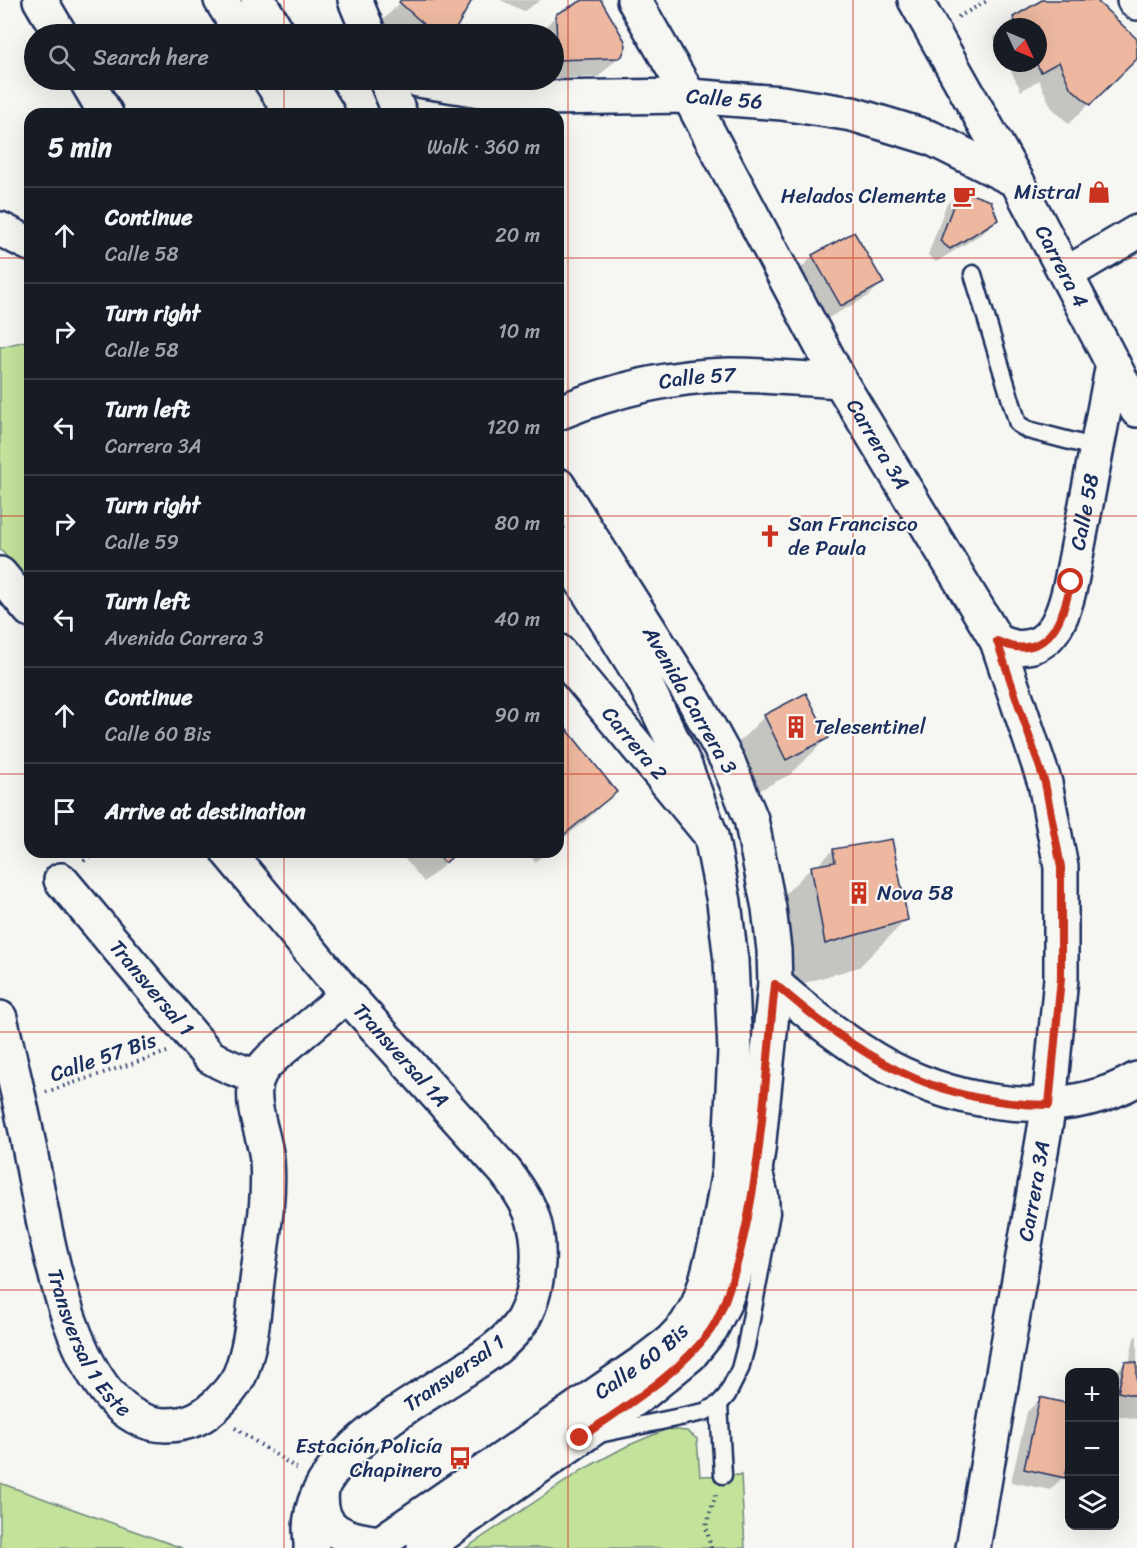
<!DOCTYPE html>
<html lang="en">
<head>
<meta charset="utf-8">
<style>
	:root { --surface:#171b24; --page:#242831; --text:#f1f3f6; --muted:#9ea1a6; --line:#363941 }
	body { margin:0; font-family:Sriracha,sans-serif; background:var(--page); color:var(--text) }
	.controls { position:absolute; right:18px; bottom:18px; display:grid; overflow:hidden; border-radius:12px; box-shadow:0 6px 24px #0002 }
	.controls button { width:54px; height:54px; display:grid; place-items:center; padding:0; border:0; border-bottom:2px solid var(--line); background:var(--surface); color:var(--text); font:30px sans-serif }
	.compass { position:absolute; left:993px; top:18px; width:54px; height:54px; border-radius:50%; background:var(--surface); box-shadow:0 6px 24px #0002; rotate:134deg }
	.stop { position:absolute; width:18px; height:18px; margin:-14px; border:4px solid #c8321e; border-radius:50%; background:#fff }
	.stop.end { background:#c8321e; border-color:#fff; box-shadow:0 2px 6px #0008 }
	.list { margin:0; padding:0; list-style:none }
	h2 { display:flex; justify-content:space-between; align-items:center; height:78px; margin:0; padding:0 24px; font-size:26px }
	h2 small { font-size:20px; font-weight:400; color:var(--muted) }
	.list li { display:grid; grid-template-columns:39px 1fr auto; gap:18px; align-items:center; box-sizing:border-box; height:96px; padding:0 24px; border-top:2px solid var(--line) }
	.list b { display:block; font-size:22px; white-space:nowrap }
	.list p { margin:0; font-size:20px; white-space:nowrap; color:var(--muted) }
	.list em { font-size:20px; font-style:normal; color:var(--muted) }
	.icon { flex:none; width:33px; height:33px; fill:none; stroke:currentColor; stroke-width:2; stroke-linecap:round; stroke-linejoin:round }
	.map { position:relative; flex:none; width:1137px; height:1548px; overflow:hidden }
	.search { position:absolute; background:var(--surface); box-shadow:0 6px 24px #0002; left:24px; top:24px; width:540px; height:66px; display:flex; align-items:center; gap:15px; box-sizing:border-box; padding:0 21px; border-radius:33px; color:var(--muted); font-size:22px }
	.panel { position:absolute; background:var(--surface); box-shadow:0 6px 24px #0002; left:24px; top:108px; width:540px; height:750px; border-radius:18px }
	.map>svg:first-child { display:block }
	.green { fill:#c3e29a; stroke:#6f887c; stroke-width:1.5 }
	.shadow { fill:#0003 }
	.building { fill:#edb89f; stroke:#1b2f5e; stroke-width:1.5 }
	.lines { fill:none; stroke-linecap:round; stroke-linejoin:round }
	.lane-casing { stroke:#1b2f5e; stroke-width:21 }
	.street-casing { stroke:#1b2f5e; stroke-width:38 }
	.secondary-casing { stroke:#1b2f5e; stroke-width:38 }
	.primary-casing { stroke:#1b2f5e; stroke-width:38 }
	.path { stroke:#1b2f5e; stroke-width:4; stroke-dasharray:1.5 4.5; stroke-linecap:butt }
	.lane { stroke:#f6f6f2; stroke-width:16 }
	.street { stroke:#f6f6f2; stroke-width:33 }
	.secondary { stroke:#f6f6f2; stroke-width:33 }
	.primary { stroke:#f6f6f2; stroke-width:33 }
	.route { stroke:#c8321e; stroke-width:8 }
	.grid { fill:none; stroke:#c8321e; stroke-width:1.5; stroke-opacity:0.55 }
	.labels { text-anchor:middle; stroke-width:4.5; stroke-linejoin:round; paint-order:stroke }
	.street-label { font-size:21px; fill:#1b2f5e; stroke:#f6f6f2 }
	.poi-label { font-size:21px; fill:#1b2f5e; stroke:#f6f6f2; text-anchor:end }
</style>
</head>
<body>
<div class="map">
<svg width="1137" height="1548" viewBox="0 0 1137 1548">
	<rect width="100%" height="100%" fill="#f6f6f2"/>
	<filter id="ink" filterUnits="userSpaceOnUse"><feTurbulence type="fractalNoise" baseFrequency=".0167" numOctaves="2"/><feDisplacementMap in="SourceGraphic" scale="12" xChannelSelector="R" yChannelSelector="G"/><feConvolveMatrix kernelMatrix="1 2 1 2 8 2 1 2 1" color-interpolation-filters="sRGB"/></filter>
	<g filter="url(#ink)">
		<g class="green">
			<path d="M30 340V584L0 549V347Z"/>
			<path d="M667 1429 687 1431 697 1439 700 1476 741 1475 745 1548H466L584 1469 627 1446Z"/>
			<path d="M0 1483 182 1548H0Z"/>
		</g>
		<g class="shadow">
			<path d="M403 0H471L451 34H394L380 23Z"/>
			<path d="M500 0H541L524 11Z"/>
			<path d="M586 0H599L621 55 598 77 554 78V34H538L557 15Z"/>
			<path d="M1045 0H1094L1137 41V57L1069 124 1051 107 1039 80 1021 91 1007 63H1038V27H1004L1014 18Z"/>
			<path d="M1002 29V54L994 38Z"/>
			<path d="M959 192 996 220 983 233 936 262 928 255 946 205Z"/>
			<path d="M813 256 882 282 869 296 828 318 800 269Z"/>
			<path d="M805 695 827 738 791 774 750 795 728 753 764 717Z"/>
			<path d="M558 720 615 792 590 817 558 843Z"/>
			<path d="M833 850 906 920 859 967 777 991 764 915 812 867 817 866Z"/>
			<path d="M399 852H460L424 882Z"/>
			<path d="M527 852H547L535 862Z"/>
			<path d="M1137 1335V1419L1114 1415V1374L1126 1362 1129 1363 1134 1338Z"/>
			<path d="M1040 1399 1063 1477 1050 1490 1011 1482 1027 1412Z"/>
		</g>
		<g class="building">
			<path d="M401 0H472L453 34H435L399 2Z"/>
			<path d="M583 0H601L625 41 626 46 622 56 619 58 557 60 556 14Z"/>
			<path d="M1042 0H1096L1137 39V59L1090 105 1070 87 1059 62 1041 72 1036 63H1038V27H1018L1013 17Z"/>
			<path d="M959 190 991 201 998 220 950 249 940 241Z"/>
			<path d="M854 232 884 283 841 306 812 255Z"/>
			<path d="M806 693 829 738 786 760 764 715Z"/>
			<path d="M558 718 617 792 561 837 558 833Z"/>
			<path d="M892 839 908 920 825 944 811 866 835 862 833 849Z"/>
			<path d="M435 852H458L445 863Z"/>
			<path d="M1125 1361 1137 1363V1396L1118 1392Z"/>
			<path d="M1040 1397 1070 1404V1456L1065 1478 1024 1469Z"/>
		</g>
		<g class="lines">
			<g class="lane-casing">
				<g id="lane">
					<path d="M973 274 1018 424 1028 430 1097 448"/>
					<path d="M719 1404 723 1475"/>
					<path d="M599 1434 704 1412 719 1404 727 1395 740 1369 746 1346 771 1213 770 1196 763 1168"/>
				</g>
			</g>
			<g class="street-casing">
				<g id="street">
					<path d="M40 0 60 34"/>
					<path id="s1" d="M634 0 689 96 840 381 997 641 1045 783 1061 867V978L1049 1105 973 1548"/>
					<path d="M1134 0 1137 3"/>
					<path d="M86 80 106 114"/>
					<path id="s2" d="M418 80 504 94 542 98 689 96 782 103 852 114 931 138 1017 181"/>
					<path d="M0 229 30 244"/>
					<path d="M1066 274 1137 232"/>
					<path id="s3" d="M558 413C613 390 669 376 729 375 765 375 803 379 840 381"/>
					<path d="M0 574 30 610"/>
					<path id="s4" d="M997 641C1002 643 1009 646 1015 647 1054 652 1065 610 1071 582L1113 364"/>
					<path id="s5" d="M558 651 708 832"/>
					<path id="s6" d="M228 852 347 995 505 1171C529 1202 540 1223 538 1262 537 1281 532 1302 523 1319 509 1342 483 1358 461 1372 405 1409 294 1465 312 1548"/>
					<path id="s7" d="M61 880 209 1056C225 1066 240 1072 258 1076"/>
					<path d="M775 984C810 1014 847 1045 888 1067 961 1105 1063 1122 1137 1079"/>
					<path id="s8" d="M0 1018C10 1060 21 1103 29 1146 44 1218 69 1423 166 1425 189 1425 205 1417 221 1400 230 1391 240 1378 243 1366 252 1339 254 1309 257 1281 262 1241 270 1200 267 1160 265 1137 252 1110 255 1089 256 1075 263 1067 272 1058L347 995"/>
					<path d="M322 1489C316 1531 345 1539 380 1543"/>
				</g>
			</g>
			<g class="secondary-casing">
				<g id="secondary">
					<path d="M355 0 369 34"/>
					<path id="s9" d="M915 0 1017 181 1137 410"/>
					<path d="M386 80 400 114"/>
				</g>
			</g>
			<g class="primary-casing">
				<g id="primary">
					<path d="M221 0 242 34"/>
					<path d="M258 0 279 34"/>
					<path d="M270 80 292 114"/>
					<path d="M307 80 328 114"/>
					<path d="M311 1548 312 1545"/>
					<path id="s10" d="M373 1548 645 1361 671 1341 686 1325 698 1305 705 1285 717 1239 729 1170 735 1051 731 961 724 902 711 836 685 766 644 681 558 543"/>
					<path d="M424 1548 645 1392 690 1355 711 1329 725 1301 737 1266 748 1219 758 1150 775 984 774 950 769 908 751 819 728 762 694 700 558 485"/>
				</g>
			</g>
			<g class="path">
				<path d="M958 17 989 0"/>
				<path d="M84 861 95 852"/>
				<path d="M46 1092 167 1052"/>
				<path d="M235 1428 299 1470"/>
				<path d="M711 1548 706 1526 716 1494"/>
			</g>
			<use href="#lane" class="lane"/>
			<use href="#street" class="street"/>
			<use href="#secondary" class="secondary"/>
			<use href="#primary" class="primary"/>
		</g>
	</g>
	<g class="lines" filter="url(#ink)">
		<path class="route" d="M580 1438C625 1406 677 1376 710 1331 721 1315 727 1295 733 1277 761 1187 765 1077 775 984 860 1057 932 1104 1049 1105L1061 978V867L1045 783 997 641C1002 643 1009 646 1015 647 1054 652 1065 610 1071 582"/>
	</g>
	<path class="grid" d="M284 0V34M568 0V1548M853 0V1548M284 80V114M0 258H30M558 258H1137M0 516H30M558 516H1137M0 774H30M558 774H1137M284 852V1548M0 1032H1137M0 1290H1137"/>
	<defs>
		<g id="shop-bare" transform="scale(1.8)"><path d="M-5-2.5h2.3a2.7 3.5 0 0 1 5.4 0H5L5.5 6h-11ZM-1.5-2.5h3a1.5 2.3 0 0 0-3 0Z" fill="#c8321e" stroke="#f6f6f2" stroke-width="2.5" paint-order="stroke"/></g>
		<g id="cafe-bare" transform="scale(1.8)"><path d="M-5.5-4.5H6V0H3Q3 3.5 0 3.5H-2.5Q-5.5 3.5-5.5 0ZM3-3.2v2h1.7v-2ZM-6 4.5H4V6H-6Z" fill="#c8321e" stroke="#f6f6f2" stroke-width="2.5" paint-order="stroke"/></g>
		<g id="church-bare" transform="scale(1.8)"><path d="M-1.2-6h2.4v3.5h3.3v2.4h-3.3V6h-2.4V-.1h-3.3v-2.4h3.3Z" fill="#c8321e" stroke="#f6f6f2" stroke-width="2.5" paint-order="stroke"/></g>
		<g id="building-bare" transform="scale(1.8)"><path d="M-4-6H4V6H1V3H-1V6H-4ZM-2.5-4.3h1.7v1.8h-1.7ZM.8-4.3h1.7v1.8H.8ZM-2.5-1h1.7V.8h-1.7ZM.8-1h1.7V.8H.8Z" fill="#c8321e" stroke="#f6f6f2" stroke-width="2.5" paint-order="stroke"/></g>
		<g id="bus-bare" transform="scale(1.8)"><path d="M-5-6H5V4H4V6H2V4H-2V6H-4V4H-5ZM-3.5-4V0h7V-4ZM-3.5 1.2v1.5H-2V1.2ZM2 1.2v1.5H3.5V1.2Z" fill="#c8321e" stroke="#f6f6f2" stroke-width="2.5" paint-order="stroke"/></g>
	</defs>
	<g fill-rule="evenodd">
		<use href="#shop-bare" x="1099" y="192"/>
		<use href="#cafe-bare" x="964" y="196"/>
		<use href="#church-bare" x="770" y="536"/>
		<use href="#building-bare" x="796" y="727"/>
		<use href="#building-bare" x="859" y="893"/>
		<use href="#bus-bare" x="460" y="1458"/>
	</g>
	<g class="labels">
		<g class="street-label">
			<text dy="7" stroke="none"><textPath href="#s2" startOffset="308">Calle 56</textPath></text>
			<text dy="7" stroke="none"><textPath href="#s9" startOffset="304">Carrera 4</textPath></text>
			<text dy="7" stroke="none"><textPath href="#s3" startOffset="144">Calle 57</textPath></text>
			<text dy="7" stroke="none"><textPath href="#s1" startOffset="507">Carrera 3A</textPath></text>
			<text dy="7" stroke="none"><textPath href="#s4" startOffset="186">Calle 58</textPath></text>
			<text transform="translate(690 700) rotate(60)" y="7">Avenida Carrera 3</text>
			<text dy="7" stroke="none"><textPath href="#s5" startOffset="120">Carrera 2</textPath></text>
			<text dy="7" stroke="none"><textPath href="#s7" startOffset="141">Transversal 1</textPath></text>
			<text dy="7" stroke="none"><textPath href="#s6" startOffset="267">Transversal 1A</textPath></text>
			<text transform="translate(103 1057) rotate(-19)" y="7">Calle 57 Bis</text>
			<text transform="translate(1034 1191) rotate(-80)" y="7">Carrera 3A</text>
			<text dy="7" stroke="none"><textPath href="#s8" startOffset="339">Transversal 1 Este</textPath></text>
			<text dy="7" stroke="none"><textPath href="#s10" startOffset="327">Calle 60 Bis</textPath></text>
			<text transform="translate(454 1373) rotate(-35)" y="7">Transversal 1</text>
		</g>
		<g class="poi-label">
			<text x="1081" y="199">Mistral</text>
			<text x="946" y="203">Helados Clemente</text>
			<text x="788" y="531" text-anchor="start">San Francisco<tspan x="788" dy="24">de Paula</tspan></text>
			<text x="814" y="734" text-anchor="start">Telesentinel</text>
			<text x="877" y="900" text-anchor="start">Nova 58</text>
			<text x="442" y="1453">Estación Policía<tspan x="442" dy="24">Chapinero</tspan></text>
		</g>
	</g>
</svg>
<div class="controls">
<button>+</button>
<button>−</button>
<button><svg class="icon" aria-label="layers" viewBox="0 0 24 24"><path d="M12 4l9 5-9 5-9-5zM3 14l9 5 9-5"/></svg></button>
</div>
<svg class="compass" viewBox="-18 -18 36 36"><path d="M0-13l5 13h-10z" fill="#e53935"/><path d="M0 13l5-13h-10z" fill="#9ea1a6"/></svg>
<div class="stop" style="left:1071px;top:582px"></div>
<div class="stop end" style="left:580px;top:1438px"></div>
<div class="search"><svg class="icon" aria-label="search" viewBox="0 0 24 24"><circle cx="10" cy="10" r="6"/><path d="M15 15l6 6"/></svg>Search here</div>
<section class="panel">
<h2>5 min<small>Walk · 360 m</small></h2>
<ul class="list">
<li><svg class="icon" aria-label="ahead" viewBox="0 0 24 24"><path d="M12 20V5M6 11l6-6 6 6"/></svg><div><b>Continue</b><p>Calle 58</p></div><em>20 m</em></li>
<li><svg class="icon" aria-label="right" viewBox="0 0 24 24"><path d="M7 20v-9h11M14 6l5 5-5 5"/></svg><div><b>Turn right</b><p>Calle 58</p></div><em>10 m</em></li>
<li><svg class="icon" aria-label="left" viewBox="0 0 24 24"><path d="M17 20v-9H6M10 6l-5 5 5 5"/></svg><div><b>Turn left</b><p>Carrera 3A</p></div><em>120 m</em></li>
<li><svg class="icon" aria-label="right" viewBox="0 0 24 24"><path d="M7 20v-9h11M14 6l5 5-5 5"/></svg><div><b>Turn right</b><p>Calle 59</p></div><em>80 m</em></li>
<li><svg class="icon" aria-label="left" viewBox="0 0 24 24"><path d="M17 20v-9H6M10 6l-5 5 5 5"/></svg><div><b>Turn left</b><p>Avenida Carrera 3</p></div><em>40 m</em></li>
<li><svg class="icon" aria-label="ahead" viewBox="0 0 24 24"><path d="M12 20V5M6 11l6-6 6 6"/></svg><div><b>Continue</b><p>Calle 60 Bis</p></div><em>90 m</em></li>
<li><svg class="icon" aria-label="arrive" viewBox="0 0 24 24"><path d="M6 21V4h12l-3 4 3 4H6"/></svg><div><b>Arrive at destination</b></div></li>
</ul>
</section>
</div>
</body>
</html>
